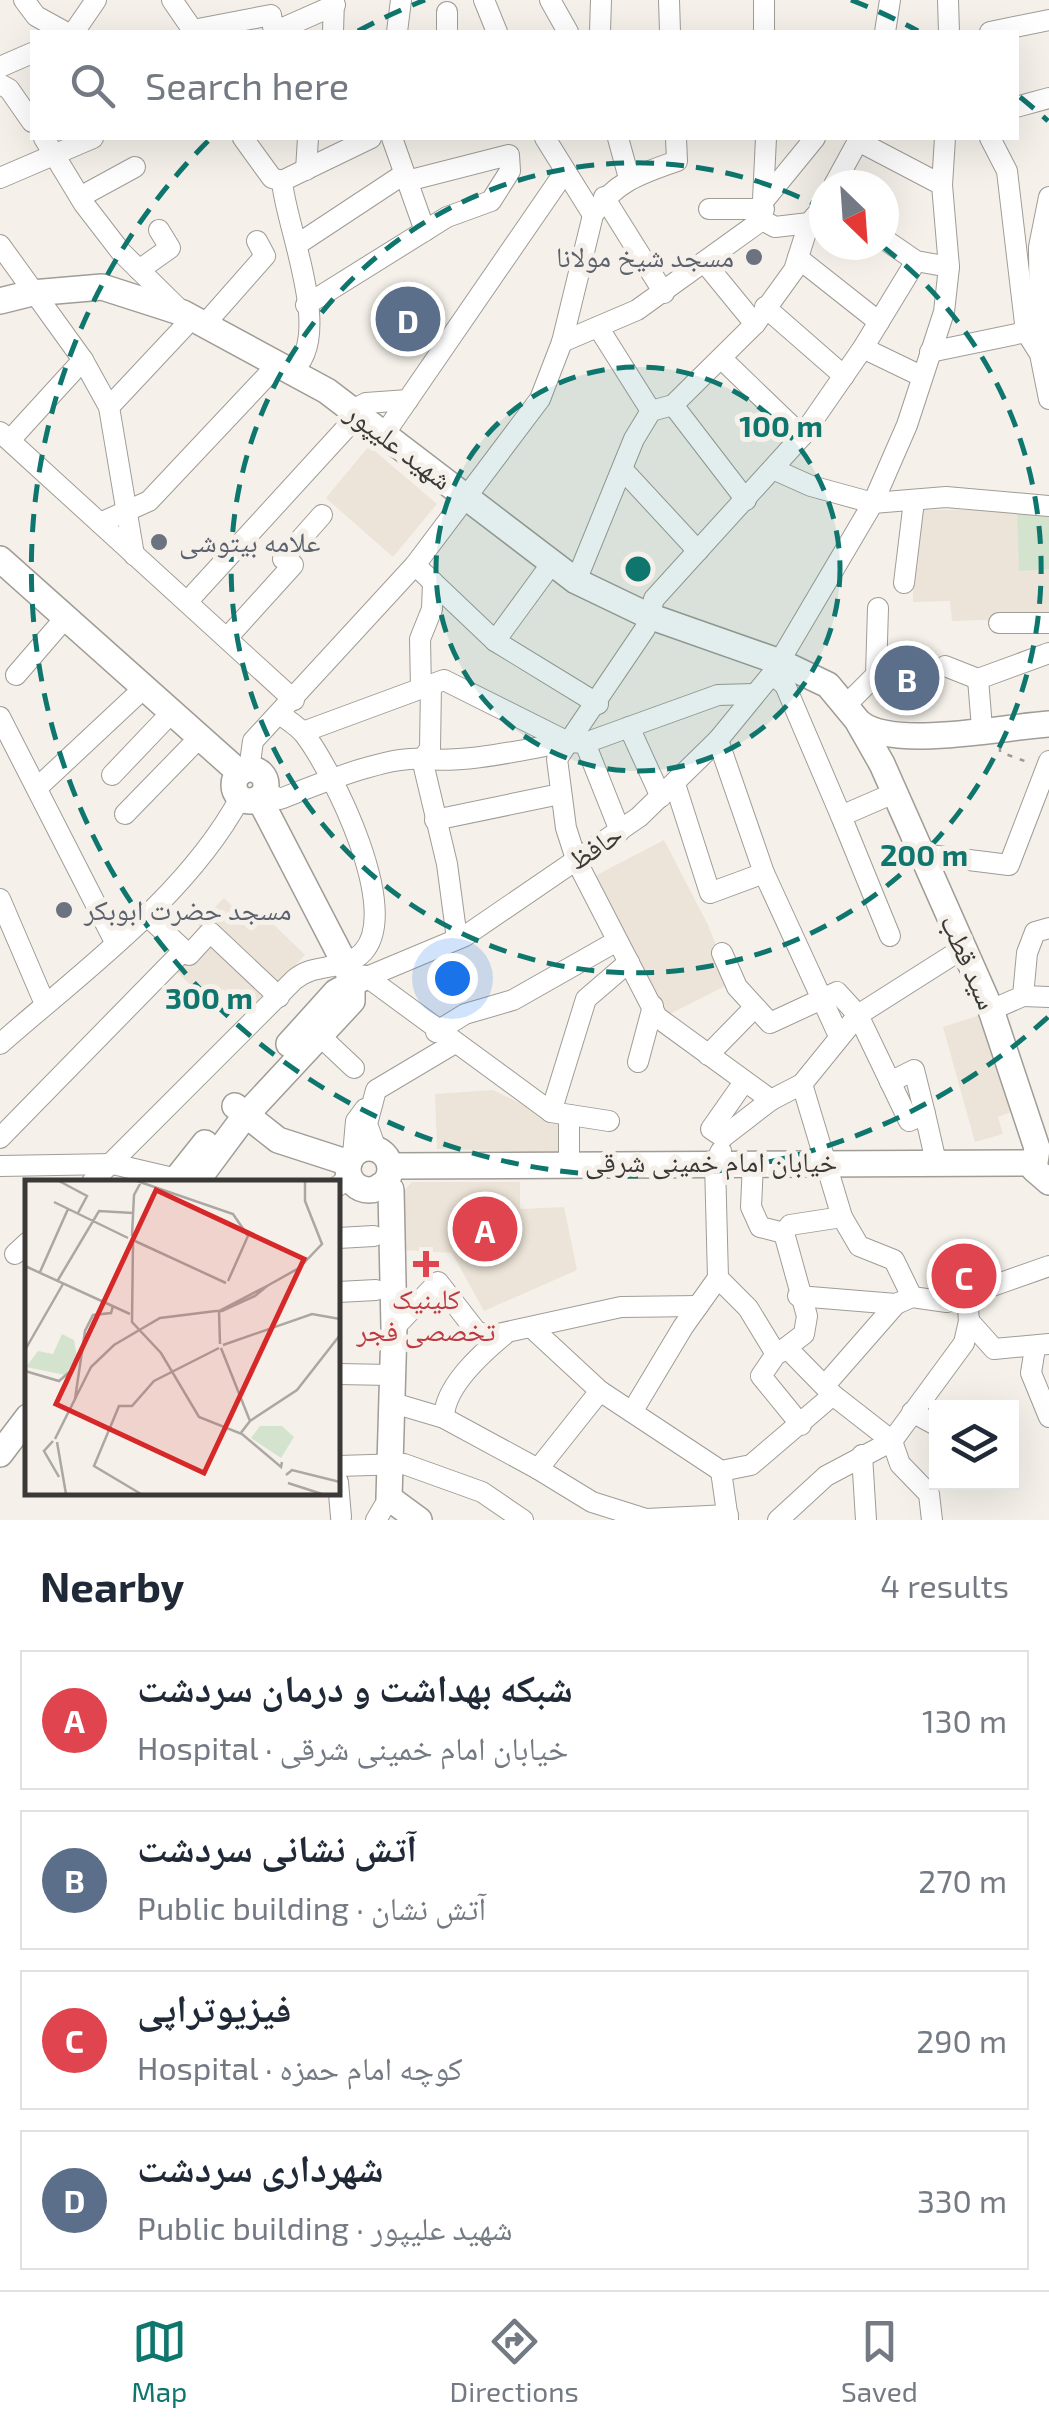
<!DOCTYPE html>
<html lang="en">
<head>
<meta charset="utf-8">
<style>
	:root { --surface:#fff; --page:#f2f2f3; --text:#1f2937; --muted:#747a83; --line:#e0e1e3; --accent:#0f766e }
	body { margin:0; font-family:"Exo 2","Noto Naskh Arabic",sans-serif; background:var(--page); color:var(--text) }
	.controls { position:absolute; right:30px; bottom:30px; display:grid; overflow:hidden; border-radius:0px; box-shadow:0 10px 40px #0002 }
	.controls button { width:90px; height:90px; display:grid; place-items:center; padding:0; border:0; border-bottom:2px solid var(--line); background:var(--surface); color:var(--text); font:50px sans-serif }
	.compass { position:absolute; left:809px; top:170px; width:90px; height:90px; border-radius:50%; background:var(--surface); box-shadow:0 10px 40px #0002; rotate:155deg }
	.you { position:absolute; left:452px; top:978px; width:35px; height:35px; margin:-25px; border:8px solid #fff; border-radius:50%; background:#1a73e8; box-shadow:0 0 0 15px #1a73e833 }
	.badge { display:grid; place-items:center; width:65px; height:65px; border-radius:50%; background:var(--accent); color:#fff; font-size:32px; font-weight:700 }
	.pin { position:absolute; translate:-50% -50%; border:5px solid #fff; box-shadow:0 2px 10px #0006 }
	.list { margin:0; padding:0; list-style:none }
	h2 { display:flex; justify-content:space-between; align-items:center; height:130px; margin:0; padding:0 40px; font-size:42px }
	h2 small { font-size:32px; font-weight:400; color:var(--muted) }
	.list li { display:grid; grid-template-columns:65px 1fr auto; gap:30px; align-items:center; box-sizing:border-box; height:140px; margin:0 20px 20px; padding:0 20px; border:2px solid var(--line); border-radius:0px }
	.list b { display:block; font-size:38px; white-space:nowrap }
	.list p { margin:0; font-size:32px; white-space:nowrap; color:var(--muted) }
	.list em { font-size:32px; font-style:normal; color:var(--muted) }
	.icon { flex:none; width:55px; height:55px; fill:none; stroke:currentColor; stroke-width:2; stroke-linecap:round; stroke-linejoin:round }
	.map { position:relative; flex:none; width:1049px; height:1520px; overflow:hidden }
	.search { position:absolute; background:var(--surface); box-shadow:0 10px 40px #0002; left:30px; right:30px; top:30px; height:110px; display:flex; align-items:center; gap:25px; box-sizing:border-box; padding:0 35px; border-radius:0px; color:var(--muted); font-size:38px }
	.sheet { height:770px; background:var(--surface) }
	nav { display:flex; justify-content:space-around; align-items:center; box-sizing:border-box; height:140px; border-top:2px solid var(--line); background:var(--surface); font-size:28px; color:var(--muted) }
	nav a { display:grid; justify-items:center; gap:5px }
	nav .on { color:var(--accent) }
	.map>svg:first-child { display:block }
	.built { fill:#ece4d8 }
	.garden { fill:#d4e3ce }
	.lines { fill:none; stroke-linecap:round; stroke-linejoin:round }
	.minor-casing { stroke:#a09c96; stroke-width:22 }
	.major-casing { stroke:#a09c96; stroke-width:28 }
	.path { stroke:#9d9a96; stroke-width:2.5; stroke-dasharray:5 8; stroke-linecap:butt }
	.minor { stroke:#fff; stroke-width:20 }
	.major { stroke:#fff; stroke-width:25 }
	.ring { fill:none; stroke:#0f766e; stroke-width:5; stroke-dasharray:18 12 }
	.worship-dot { fill:#6b7280; stroke:#f5f1ea; stroke-width:4 }
	.health-dot { fill:#e0444e; stroke:#f5f1ea; stroke-width:4 }
	.labels { text-anchor:middle; stroke-width:10; stroke-linejoin:round; paint-order:stroke }
	.worship-label { font-size:28px; fill:#5b616d; stroke:#f5f1ea; text-anchor:start }
	.street-label { font-size:28px; fill:#3b3937; stroke:#f5f1ea }
	.health-label { font-size:28px; fill:#be3a42; stroke:#f5f1ea }
	.inset-road { fill:none; stroke:#aba7a2; stroke-width:2.5 }
	.view { fill:#d62828; fill-opacity:0.15; stroke:#d62828; stroke-width:5 }
	.inset-edge { fill:none; stroke:#3b3937; stroke-width:5 }
	.centre { fill:#0f766e; stroke:#f5f1ea; stroke-width:5 }
	.ring-label { font-size:30px; text-anchor:middle; font-weight:bold; fill:#0f766e; stroke:#f5f1ea; stroke-width:10; stroke-linejoin:round; paint-order:stroke }
</style>
</head>
<body>
<div class="map">
<svg width="1049" height="1520" viewBox="0 0 1049 1520">
	<rect width="100%" height="100%" fill="#f5f1ea"/>
	<g class="built">
		<path d="M369 446 437 504 393 557 326 498Z"/>
		<path d="M1049 509V618L952 621 950 601 913 602V510Z"/>
		<path d="M664 840 708 925 731 983 666 1016 593 877Z"/>
		<path d="M224 898 248 922 260 911 305 955 248 1013 223 989 209 1003 177 972 210 937 198 925Z"/>
		<path d="M980 1015 1011 1112 998 1117 1003 1134 975 1142 943 1027Z"/>
		<path d="M493 1090 562 1123 560 1153 437 1149 435 1094Z"/>
		<path d="M412 1182H520V1209L564 1207 577 1270 484 1311 452 1253 402 1250 401 1194Z"/>
	</g>
	<path class="garden" d="M1049 509V569L1019 571 1017 510Z"/>
	<g class="lines">
		<g class="minor-casing">
			<g id="minor">
				<path d="M24 0 36 16 65 32"/>
				<path d="M172 0 194 32"/>
				<path d="M484 0 497 32"/>
				<path d="M550 0 568 32"/>
				<path d="M669 0 670 32"/>
				<path d="M764 0V32"/>
				<path d="M948 0 949 32"/>
				<path d="M447 12V32"/>
				<path d="M193 30 271 15 274 32 335 5"/>
				<path d="M74 32 96 0"/>
				<path d="M333 32 334 0"/>
				<path d="M397 32 401 0"/>
				<path d="M600 32 601 0"/>
				<path d="M885 32 890 0"/>
				<path d="M990 32 1049 20"/>
				<path d="M0 67 32 53"/>
				<path d="M0 84 9 89 32 122"/>
				<path d="M1016 107 1049 98"/>
				<path d="M44 138 84 204 121 252 183 313 184 327 109 407"/>
				<path d="M243 138 272 178 282 181C285 225 336 340 291 371"/>
				<path d="M392 138 425 231"/>
				<path d="M545 138 593 215"/>
				<path d="M618 138 629 178"/>
				<path d="M990 138 1007 171 1026 332 1040 354 1049 399"/>
				<path d="M306 170 308 138"/>
				<path d="M0 178 93 138"/>
				<path d="M282 181 371 138"/>
				<path d="M834 185 858 141 942 185"/>
				<path d="M80 197 135 167"/>
				<path d="M604 197 664 293"/>
				<path d="M766 198 815 138"/>
				<path d="M709 209H764"/>
				<path d="M762 220 766 138"/>
				<path d="M884 239 916 261 949 267"/>
				<path d="M298 244 404 174"/>
				<path d="M0 245 83 360 109 407 134 555"/>
				<path d="M798 258 879 322"/>
				<path d="M705 263 755 324"/>
				<path d="M139 270 170 248 159 230"/>
				<path d="M306 305 447 217 491 201 510 171 509 155 407 181"/>
				<path d="M765 307 844 376"/>
				<path d="M205 324 265 256 257 241"/>
				<path d="M598 327 651 411"/>
				<path d="M562 342 637 310 762 220 775 227 809 223 824 206"/>
				<path d="M1040 347 1039 247 1049 197"/>
				<path d="M863 348 916 261"/>
				<path d="M930 352 1026 332"/>
				<path d="M723 360 802 436"/>
				<path d="M673 405 746 500"/>
				<path d="M0 432 294 700"/>
				<path d="M385 433 564 173"/>
				<path d="M10 440 83 360"/>
				<path d="M773 469 811 486 873 503 946 497 1049 506"/>
				<path d="M623 470 698 551"/>
				<path d="M100 523 149 501 278 364"/>
				<path d="M415 565 495 641 598 704"/>
				<path d="M576 581 634 439 651 411 673 405 755 324 794 270 809 223"/>
				<path d="M904 583 914 501"/>
				<path d="M187 602 347 427 352 410 366 403 408 400"/>
				<path d="M999 623H1049"/>
				<path d="M227 638 293 565 283 559 322 515"/>
				<path d="M495 641 552 563"/>
				<path d="M945 666 978 679"/>
				<path d="M772 674 785 685 841 816 894 793"/>
				<path d="M16 675 66 617"/>
				<path d="M431 685 430 749 422 759 447 864 457 939"/>
				<path d="M421 689 420 639 432 609 433 582"/>
				<path d="M845 706 876 675 878 608"/>
				<path d="M0 717 115 942"/>
				<path d="M629 727 661 797"/>
				<path d="M982 728 978 679 1049 653"/>
				<path d="M303 732 444 680 568 742 585 743 718 695 754 694"/>
				<path d="M718 740 764 873 838 1034"/>
				<path d="M585 743 620 831"/>
				<path d="M249 770 253 741 415 565 540 399 562 342 593 215C614 182 642 173 677 161L676 138"/>
				<path d="M112 775 172 712"/>
				<path d="M675 784 710 893 764 873"/>
				<path d="M37 788 145 687"/>
				<path d="M264 791 280 799C314 786 387 755 422 759 470 763 520 750 568 742"/>
				<path d="M125 814 200 737"/>
				<path d="M841 816 890 936"/>
				<path d="M435 820 560 794"/>
				<path d="M921 854 1009 865 1049 761"/>
				<path d="M0 899 45 1004"/>
				<path d="M145 914 184 950"/>
				<path d="M722 953 737 987 770 1023 837 992 858 1015 909 1121 925 1114 936 1162"/>
				<path d="M367 977 465 936 639 817 718 740 772 674 873 503 907 425 944 312 949 267 942 185 945 138"/>
				<path d="M367 977 551 1112 609 1121"/>
				<path d="M1023 996 1049 997"/>
				<path d="M991 1010 1023 996 1027 953 1035 932 1049 928"/>
				<path d="M436 1032 465 1014 513 1000 617 941"/>
				<path d="M320 1036 354 1068"/>
				<path d="M0 1044C83 971 187 896 240 798"/>
				<path d="M708 1055 753 1009"/>
				<path d="M638 1062 653 1006"/>
				<path d="M890 1082 914 1070 925 1114"/>
				<path d="M802 1084 842 1217"/>
				<path d="M771 1100 657 1017 577 862 566 828 557 759 645 629 654 599 802 436 863 348 921 376"/>
				<path d="M551 1112 586 999 629 962"/>
				<path d="M723 1137 771 1100 802 1084 858 1015 962 949"/>
				<path d="M723 1137 711 1129 744 1082"/>
				<path d="M0 1138 184 950 189 955 210 932 279 997"/>
				<path d="M376 1149 367 1124 376 1090 455 1043"/>
				<path d="M353 1155 356 1121 365 1109"/>
				<path d="M569 1163V1115"/>
				<path d="M753 1163 751 1207 760 1227 784 1233 807 1316 804 1334 779 1353"/>
				<path d="M0 1166 113 1164 177 1179"/>
				<path d="M92 1182 294 980C314 962 344 972 363 952 402 910 333 772 305 735 299 727 289 721 281 715"/>
				<path d="M338 1186 350 1177"/>
				<path d="M784 1233 790 1225 842 1217 859 1246 894 1260 912 1297"/>
				<path d="M338 1238 374 1236"/>
				<path d="M15 1254 28 1242"/>
				<path d="M718 1278 748 1308 776 1354 761 1376 801 1425"/>
				<path d="M338 1292 376 1290"/>
				<path d="M798 1296 896 1304 912 1297 947 1302 1049 1266"/>
				<path d="M969 1321 994 1349 1049 1344"/>
				<path d="M394 1328 438 1282 476 1331 489 1336 621 1307 698 1306"/>
				<path d="M533 1329 600 1391 721 1471 751 1465 833 1395"/>
				<path d="M1035 1348 1031 1373 1049 1417"/>
				<path d="M788 1349 833 1395 892 1441 900 1464 929 1494 932 1520"/>
				<path d="M338 1374 391 1375"/>
				<path d="M826 1384 896 1304"/>
				<path d="M390 1402 444 1418 538 1469 600 1391"/>
				<path d="M632 1412 683 1327 718 1278 715 1163 721 1151"/>
				<path d="M912 1412 936 1425"/>
				<path d="M444 1418C444 1387 481 1354 504 1335"/>
				<path d="M862 1455 866 1520"/>
				<path d="M338 1466 404 1464 482 1492 523 1520"/>
				<path d="M538 1469 592 1502 646 1519 728 1515"/>
				<path d="M721 1471 728 1520"/>
				<path d="M338 1482 341 1517"/>
				<path d="M376 1520 389 1498"/>
				<path d="M778 1520 826 1476 892 1441 964 1343 969 1321 967 1297"/>
			</g>
		</g>
		<g class="major-casing">
			<g id="major">
				<path d="M0 301 32 293 102 287 183 313 327 391 576 581 649 616 780 662 828 685 857 720 882 764 991 1010 1037 1148"/>
				<path d="M0 559 240 773"/>
				<path d="M860 723C893 750 1003 727 1049 724"/>
				<circle cx="250" cy="785" r="16"/>
				<path d="M289 1044 336 992 363 978"/>
				<path d="M235 1106 278 1140 349 1163"/>
				<circle cx="369" cy="1169" r="21"/>
				<path d="M1037 1149 1034 1169 1049 1182"/>
				<path d="M390 1166 1033 1163"/>
				<path d="M174 1182 205 1143"/>
				<path d="M196 1182 245 1116 352 1001V983L345 964 259 798"/>
				<path d="M380 1186 391 1190 394 1328 389 1498 419 1520"/>
				<path d="M0 1454 28 1417"/>
			</g>
		</g>
		<g class="path">
			<path d="M424 330 433 335"/>
			<path d="M1000 747V752L1030 763"/>
		</g>
		<use href="#minor" class="minor"/>
		<use href="#major" class="major"/>
	</g>
	<circle cx="638" cy="569" r="202" fill="#0f766e" fill-opacity=".12"/>
	<g class="ring">
		<circle cx="638" cy="569" r="202"/>
		<path d="M882 246A405 405 0 1 1 822 208"/>
		<path d="M1048 1017A607 607 0 0 1 209 140M358 31A607 607 0 0 1 425 0M851 0A607 607 0 0 1 918 31M1020 97A607 607 0 0 1 1048 121"/>
	</g>
	<g class="worship-dot">
		<circle cx="754" cy="257" r="10"/>
		<circle cx="159" cy="542" r="10"/>
		<circle cx="64" cy="910" r="10"/>
	</g>
	<path class="health-dot" d="M421 1249h10v10h10v10h-10v10h-10v-10h-10v-10h10z"/>
	<g class="labels">
		<g class="worship-label">
			<text x="734" y="267" text-anchor="end">مسجد شیخ مولانا</text>
			<text x="179" y="552">علامه بیتوشی</text>
			<text x="84" y="920">مسجد حضرت ابوبکر</text>
		</g>
		<g class="street-label">
			<text transform="translate(399 446) rotate(37)" y="10">شهید علیپور</text>
			<text transform="translate(595 847) rotate(-34)" y="10">حافظ</text>
			<text transform="translate(969 962) rotate(66)" y="10">سید قطب</text>
			<text x="711" y="1172">خیابان امام خمینی شرقی</text>
		</g>
		<g class="health-label">
			<text x="426" y="1309">کلینیک<tspan x="426" dy="32">تخصصی فجر</tspan></text>
		</g>
	</g>
	<g transform="translate(25 1180)">
		<rect width="315" height="315" fill="#f5f1ea"/>
		<path d="M235 246H257L269 257 256 278 226 258Z" fill="#d4e3ce"/>
		<path d="M37 154 49 160 52 177 40 195 1 187 13 171 28 174Z" fill="#d4e3ce"/>
		<path class="inset-road" d="M34 1 62 16 53 33M112 1 208 34 223 56 203 101M29 22 103 58M107 56 109 15 116 2M110 61 201 103M108 63 107 142 136 173 174 237 217 254 256 287 257 282M0 86 105 134M15 92 43 29M33 100 74 31 108 33M242 106 274 88 297 64 280 21V1M191 131H197L230 116 242 106 194 131M194 131 195 164M198 165 287 134 315 139M196 168 225 241 215 254M0 170 38 104M0 191 34 201 49 188M50 219 60 151 68 135 86 133 88 126M225 241 272 210 315 155M30 259 66 187 89 165 135 138 191 131M28 261 19 271 34 297M32 262 41 314M261 295 267 290 315 302M263 303 297 314M116 314 69 286 94 226H107L129 201 194 168"/>
		<path class="view" d="M131 10 279 79 179 293 31 224Z"/>
		<rect width="315" height="315" class="inset-edge"/>
	</g>
	<circle cx="638" cy="569" r="15" class="centre"/>
	<g class="ring-label">
		<text x="781" y="437">100 m</text>
		<text x="924" y="866">200 m</text>
		<text x="209" y="1009">300 m</text>
	</g>
</svg>
<div class="controls">
<button><svg class="icon" aria-label="layers" viewBox="0 0 24 24"><path d="M12 4l9 5-9 5-9-5zM3 14l9 5 9-5"/></svg></button>
</div>
<svg class="compass" viewBox="-18 -18 36 36"><path d="M0-13l5 13h-10z" fill="#e53935"/><path d="M0 13l5-13h-10z" fill="#747a83"/></svg>
<div class="you"></div>
<div class="pin badge" style="left:485px;top:1229px;background:#e0444e">A</div>
<div class="pin badge" style="left:907px;top:678px;background:#5c6f8a">B</div>
<div class="pin badge" style="left:964px;top:1276px;background:#e0444e">C</div>
<div class="pin badge" style="left:408px;top:319px;background:#5c6f8a">D</div>
<div class="search"><svg class="icon" aria-label="search" viewBox="0 0 24 24"><circle cx="10" cy="10" r="6"/><path d="M15 15l6 6"/></svg>Search here</div>
</div>
<section class="sheet">
<h2>Nearby<small>4 results</small></h2>
<ul class="list">
<li><span class="badge" style="background:#e0444e">A</span><div><b>شبکه بهداشت و درمان سردشت</b><p>Hospital · خیابان امام خمینی شرقی</p></div><em>130 m</em></li>
<li><span class="badge" style="background:#5c6f8a">B</span><div><b>آتش نشانی سردشت</b><p>Public building · آتش نشان</p></div><em>270 m</em></li>
<li><span class="badge" style="background:#e0444e">C</span><div><b>فیزیوتراپی</b><p>Hospital · کوچه امام حمزه</p></div><em>290 m</em></li>
<li><span class="badge" style="background:#5c6f8a">D</span><div><b>شهرداری سردشت</b><p>Public building · شهید علیپور</p></div><em>330 m</em></li>
</ul>
</section>
<nav>
<a class="on"><svg class="icon" aria-label="map" viewBox="0 0 24 24"><path d="M3 6l6-2 6 2 6-2v14l-6 2-6-2-6 2zM9 4v14M15 6v14"/></svg>Map</a>
<a><svg class="icon" aria-label="directions" viewBox="0 0 24 24"><path d="M12 3l9 9-9 9-9-9zM9 14v-3h6M13 9l2 2-2 2"/></svg>Directions</a>
<a><svg class="icon" aria-label="saved" viewBox="0 0 24 24"><path d="M7 4h10v16l-5-4-5 4z"/></svg>Saved</a>
</nav>
</body>
</html>
